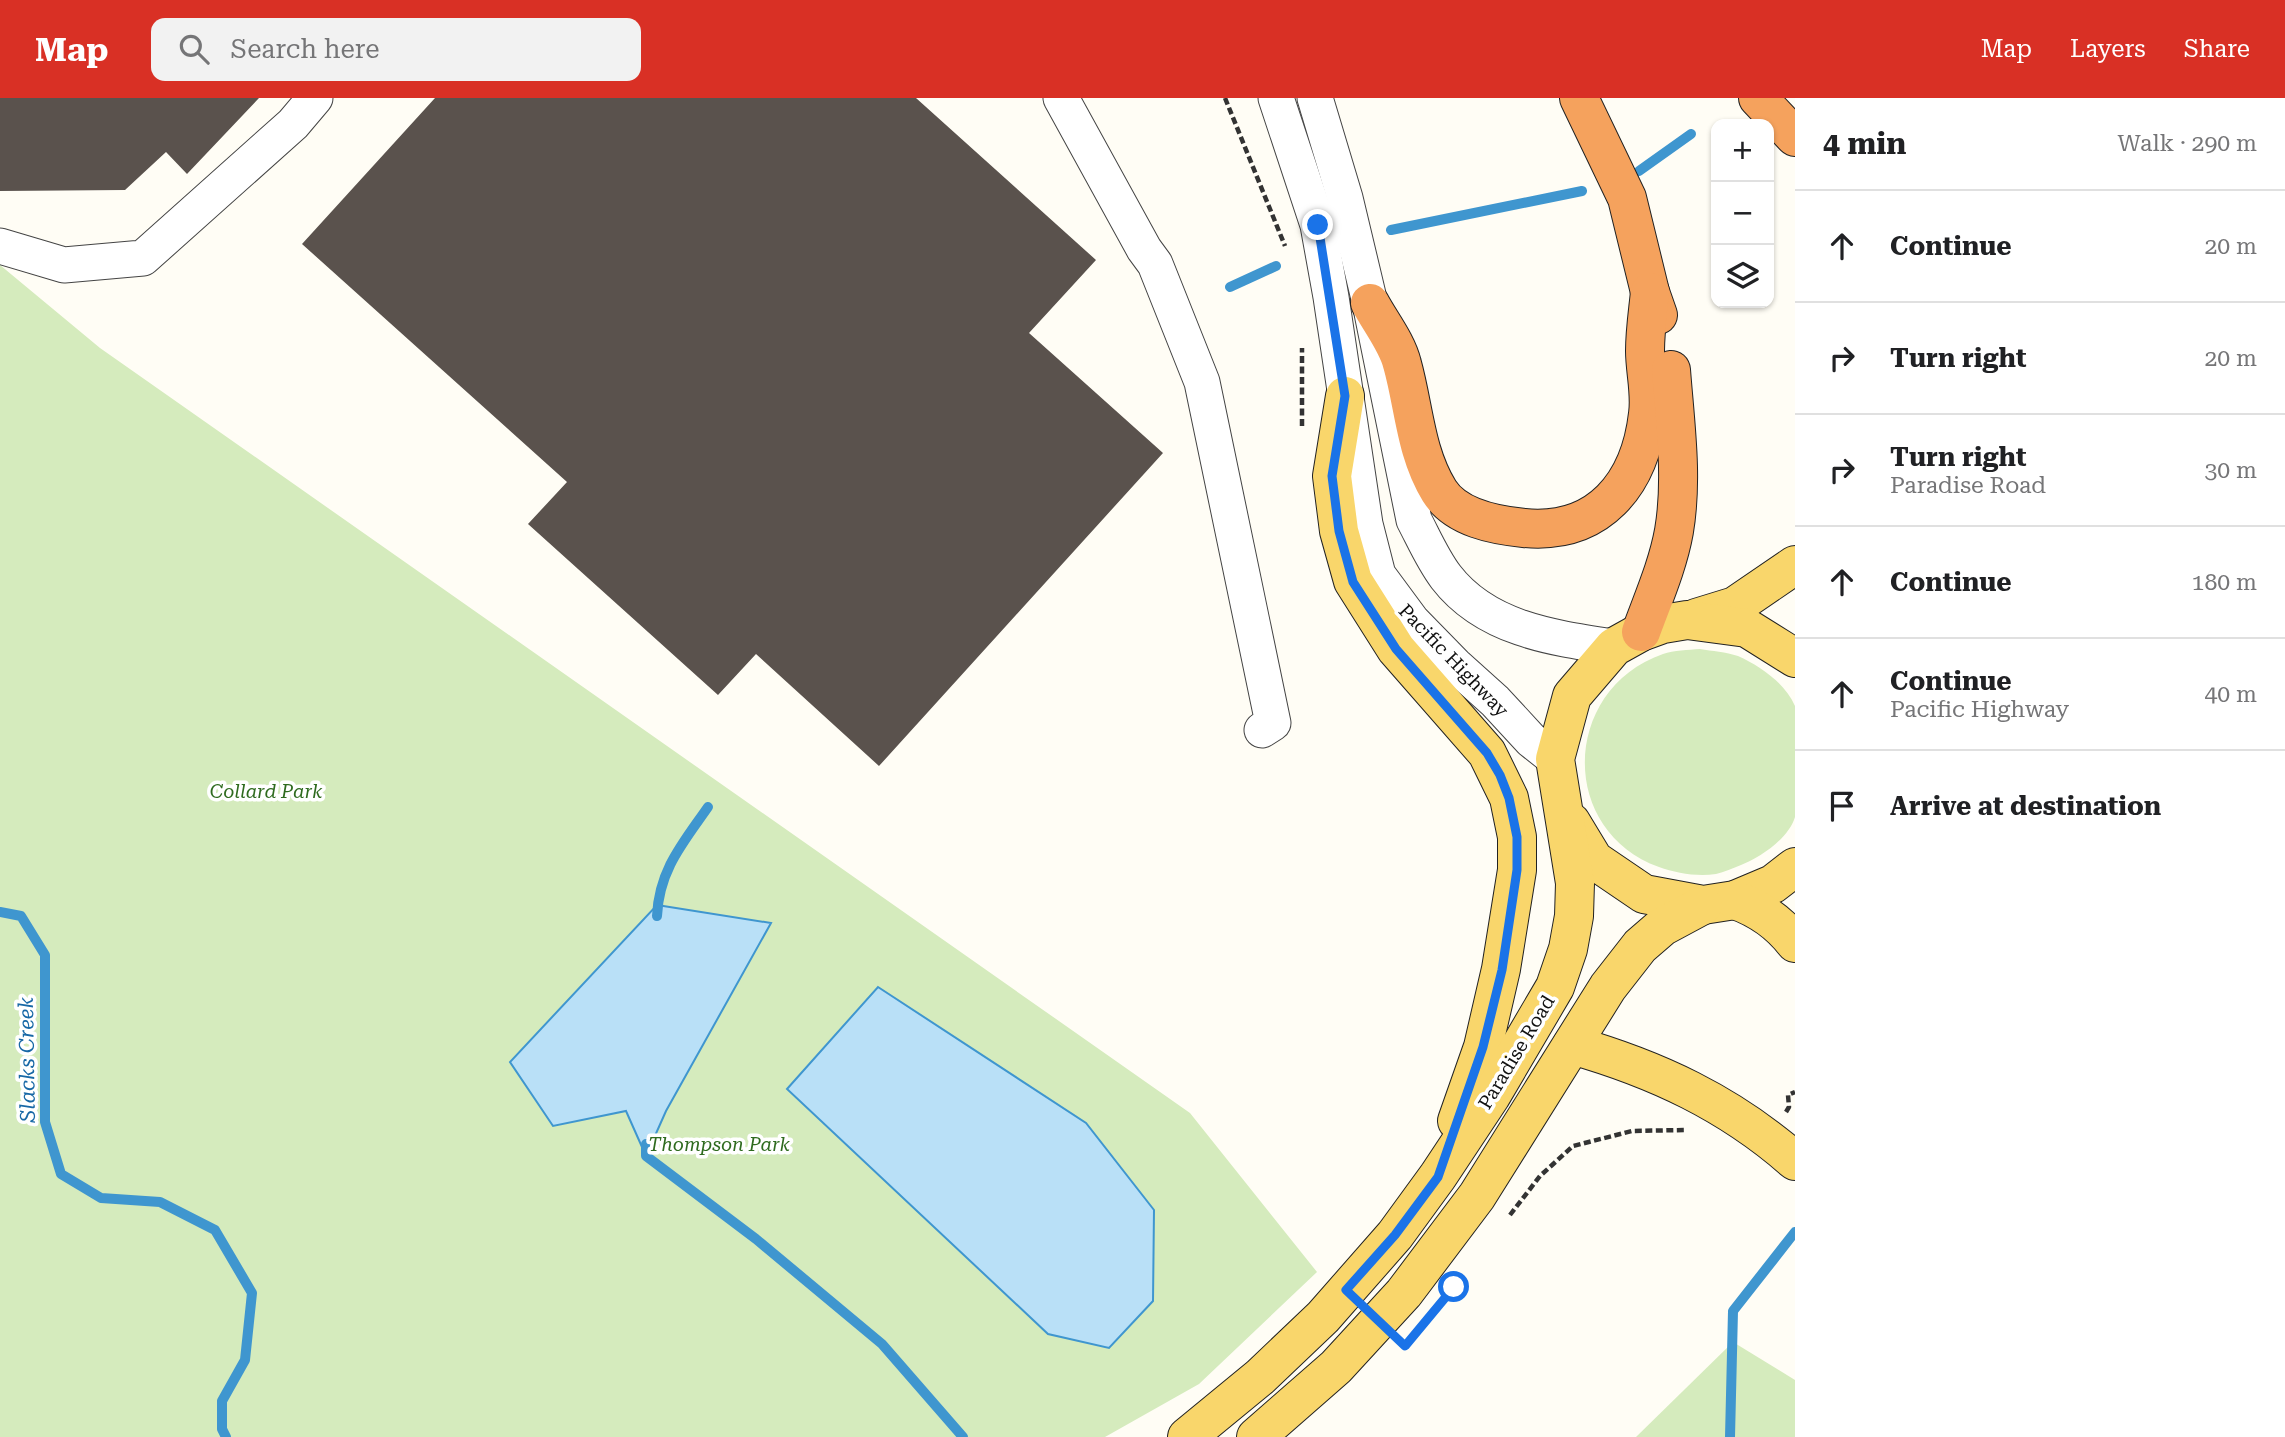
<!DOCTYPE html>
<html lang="en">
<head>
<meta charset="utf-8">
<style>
	:root { --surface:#fff; --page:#f2f2f2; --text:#202124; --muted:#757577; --line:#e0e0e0; --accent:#d93025 }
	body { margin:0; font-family:"Roboto Serif",serif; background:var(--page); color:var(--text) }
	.controls { position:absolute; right:21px; top:21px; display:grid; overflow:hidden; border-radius:14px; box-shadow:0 2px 5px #0004 }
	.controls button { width:63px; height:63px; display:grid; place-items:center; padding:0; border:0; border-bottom:2px solid var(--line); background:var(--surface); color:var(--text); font:35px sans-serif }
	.stop { position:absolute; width:21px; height:21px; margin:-16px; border:5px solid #1a73e8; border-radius:50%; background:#fff }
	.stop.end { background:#1a73e8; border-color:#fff; box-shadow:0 2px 7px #0008 }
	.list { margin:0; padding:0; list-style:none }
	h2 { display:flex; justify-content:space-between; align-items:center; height:91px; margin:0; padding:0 28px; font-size:30px }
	h2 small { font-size:23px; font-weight:400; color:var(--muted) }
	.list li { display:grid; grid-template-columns:46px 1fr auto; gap:21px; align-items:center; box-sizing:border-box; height:112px; padding:0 28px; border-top:2px solid var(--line) }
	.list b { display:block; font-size:26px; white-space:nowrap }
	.list p { margin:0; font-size:23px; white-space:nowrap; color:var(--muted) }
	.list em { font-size:23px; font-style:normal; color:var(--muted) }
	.icon { flex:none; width:38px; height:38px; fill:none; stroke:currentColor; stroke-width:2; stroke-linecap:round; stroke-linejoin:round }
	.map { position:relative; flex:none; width:1795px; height:1339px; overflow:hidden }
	header { display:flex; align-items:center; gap:42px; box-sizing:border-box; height:98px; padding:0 35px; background:var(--accent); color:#fff }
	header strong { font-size:33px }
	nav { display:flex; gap:38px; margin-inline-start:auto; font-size:24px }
	.search { width:490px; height:63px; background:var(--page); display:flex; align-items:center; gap:18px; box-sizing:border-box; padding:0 24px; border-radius:14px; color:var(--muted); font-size:26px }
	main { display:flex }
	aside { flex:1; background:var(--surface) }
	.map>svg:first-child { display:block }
	.green { fill:#d5ebbd }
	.water { fill:#b9e0f7; stroke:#3f96cf; stroke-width:2 }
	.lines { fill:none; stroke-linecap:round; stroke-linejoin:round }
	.stream { stroke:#3f96cf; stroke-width:10 }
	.building { fill:#5a524d }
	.minor-casing { stroke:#444; stroke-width:37 }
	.major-casing { stroke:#222; stroke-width:40 }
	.highway-casing { stroke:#222; stroke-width:40 }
	.path { stroke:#333; stroke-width:4.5; stroke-dasharray:7 3.5; stroke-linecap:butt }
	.minor { stroke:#fff; stroke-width:35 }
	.major { stroke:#f9d66b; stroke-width:38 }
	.highway { stroke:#f5a25d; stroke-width:38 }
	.route { stroke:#1a73e8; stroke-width:9 }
	.labels { text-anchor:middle; stroke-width:7; stroke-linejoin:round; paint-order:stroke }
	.street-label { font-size:19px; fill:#111; stroke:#fff }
	.park-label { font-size:19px; font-style:italic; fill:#2f6b1f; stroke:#fff }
	.water-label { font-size:21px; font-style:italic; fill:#1768a6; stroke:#fff }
</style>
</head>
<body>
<header>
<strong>Map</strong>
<div class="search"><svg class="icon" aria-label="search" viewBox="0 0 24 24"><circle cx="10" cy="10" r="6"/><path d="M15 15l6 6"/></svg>Search here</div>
<nav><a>Map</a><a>Layers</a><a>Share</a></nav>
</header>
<main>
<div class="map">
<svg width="1795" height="1339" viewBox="0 0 1795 1339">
	<rect width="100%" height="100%" fill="#fffdf5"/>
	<g class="green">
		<path d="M0 167 100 250 1190 1015 1317 1174 1199 1286 1105 1339H0Z"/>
		<path d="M1700 551C1712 553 1726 554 1738 558 1760 568 1785 585 1795 608 1795 636 1795 664 1795 693 1795 700 1795 712 1795 719 1789 740 1760 760 1741 767 1733 770 1724 774 1716 776 1697 779 1676 775 1659 769 1557 732 1562 591 1663 556 1674 552 1688 552 1700 551Z"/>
		<path d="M1733 1244 1795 1282V1339H1636Z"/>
	</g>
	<g class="water">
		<path d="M657 807 771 825 666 1013 646 1058 626 1013 553 1028 510 964Z"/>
		<path d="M878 889 1086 1025 1154 1112 1153 1203 1109 1250 1048 1236 787 991Z"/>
	</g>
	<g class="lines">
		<g class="stream">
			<path d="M1639 73 1691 36"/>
			<path d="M1391 132 1582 93"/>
			<path d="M1230 189 1276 168"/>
			<path d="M0 814 21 818 45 857V1024L61 1076 101 1100 160 1104 215 1132 252 1195 245 1262 222 1303V1331L226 1339"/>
			<path d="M657 818C659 772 683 745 708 709"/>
			<path d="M646 1046V1058L756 1141 882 1246 963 1339"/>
			<path d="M1730 1339 1733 1213 1795 1134"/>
		</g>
	</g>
	<g class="building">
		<path d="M0 0H259L187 76 166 54 125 92 0 93Z"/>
		<path d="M435 0H916L1096 162 1029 235 1163 355 879 668 756 556 718 597 528 426 567 384 302 146Z"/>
	</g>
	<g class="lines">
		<g class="minor-casing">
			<g id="minor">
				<path d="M1061 0 1144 151 1155 166 1202 284 1273 625 1262 632"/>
				<path d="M1276 0 1318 127 1331 199 1365 426 1378 477 1412 523 1455 567 1495 603 1531 642 1555 661"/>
				<path d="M1315 0 1345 100 1370 205 1414 422C1424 441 1433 462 1446 479 1486 531 1553 540 1614 549"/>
				<path d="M0 148 64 167 143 160 293 26 315 0"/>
			</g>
		</g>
		<g class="major-casing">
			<g id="major">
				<path d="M1345 298 1332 378 1339 433 1353 483 1396 551 1487 655 1509 700 1517 739V772L1501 871 1483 949 1457 1023"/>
				<path d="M1696 520 1735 508 1795 467"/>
				<path d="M1571 724 1594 762 1644 796 1703 807 1735 802 1773 786 1795 769"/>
				<path d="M1735 802C1760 811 1779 824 1795 845"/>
				<path d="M1572 947C1656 971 1729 1005 1795 1063"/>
				<path d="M1187 1339 1260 1279 1323 1219 1395 1137 1438 1078 1491 998 1555 889 1568 851 1574 818 1575 785 1555 661 1572 598 1614 549 1641 534 1663 526 1687 522 1747 530 1795 560"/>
				<path d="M1256 1339 1336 1269 1404 1195 1477 1098 1608 889 1640 848 1662 829 1703 807"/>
			</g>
		</g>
		<g class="highway-casing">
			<g id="highway">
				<path d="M1579 0 1627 100 1650 194 1658 217"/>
				<path d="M1758 0 1795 39"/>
				<path d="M1370 205C1380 224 1397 245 1402 266 1414 309 1415 354 1439 393 1456 420 1494 427 1524 430 1599 437 1640 386 1648 316 1651 295 1645 273 1645 253 1645 233 1648 214 1650 194"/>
				<path d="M1641 534C1653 501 1668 467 1674 433 1683 380 1675 325 1671 272"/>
			</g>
		</g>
		<g class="path">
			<path d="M1225 0 1285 148"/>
			<path d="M1302 328V250"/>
			<path d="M1786 1014 1789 1009 1788 997 1795 994"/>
			<path d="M1510 1117 1540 1078 1573 1048 1632 1033 1685 1032"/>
		</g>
		<use href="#minor" class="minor"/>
		<use href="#major" class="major"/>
		<use href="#highway" class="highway"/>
	</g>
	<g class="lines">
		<path class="route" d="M1318 127 1345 298 1332 378 1339 433 1353 484 1396 551 1487 655 1500 677 1509 700 1517 739V772L1502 872 1483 949 1438 1079 1395 1137 1346 1192 1405 1248 1454 1189"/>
	</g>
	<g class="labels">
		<g class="street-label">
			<text transform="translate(1454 562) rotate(46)" y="7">Pacific Highway</text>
			<text transform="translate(1516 954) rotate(-59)" y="7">Paradise Road</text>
		</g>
		<g class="park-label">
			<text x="266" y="700">Collard Park</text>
			<text x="719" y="1053">Thompson Park</text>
		</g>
		<g class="water-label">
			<text transform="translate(27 962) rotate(-91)" y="7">Slacks Creek</text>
		</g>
	</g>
</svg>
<div class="controls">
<button>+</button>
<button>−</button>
<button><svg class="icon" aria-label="layers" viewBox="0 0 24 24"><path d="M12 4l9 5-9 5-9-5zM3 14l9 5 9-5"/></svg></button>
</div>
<div class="stop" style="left:1454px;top:1189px"></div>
<div class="stop end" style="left:1318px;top:127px"></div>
</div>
<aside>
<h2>4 min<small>Walk · 290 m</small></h2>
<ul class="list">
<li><svg class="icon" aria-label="ahead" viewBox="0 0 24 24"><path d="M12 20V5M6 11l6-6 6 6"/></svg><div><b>Continue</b></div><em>20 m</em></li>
<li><svg class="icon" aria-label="right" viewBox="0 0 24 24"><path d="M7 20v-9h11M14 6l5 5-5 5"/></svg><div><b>Turn right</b></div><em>20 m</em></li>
<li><svg class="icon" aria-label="right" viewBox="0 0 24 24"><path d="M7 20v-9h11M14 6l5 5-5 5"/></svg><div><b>Turn right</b><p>Paradise Road</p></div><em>30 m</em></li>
<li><svg class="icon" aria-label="ahead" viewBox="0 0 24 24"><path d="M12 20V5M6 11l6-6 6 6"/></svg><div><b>Continue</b></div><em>180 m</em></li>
<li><svg class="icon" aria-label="ahead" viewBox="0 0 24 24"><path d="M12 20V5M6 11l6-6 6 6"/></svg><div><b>Continue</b><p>Pacific Highway</p></div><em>40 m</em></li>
<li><svg class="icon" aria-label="arrive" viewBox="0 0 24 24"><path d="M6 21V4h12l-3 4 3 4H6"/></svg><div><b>Arrive at destination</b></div></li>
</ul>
</aside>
</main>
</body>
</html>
